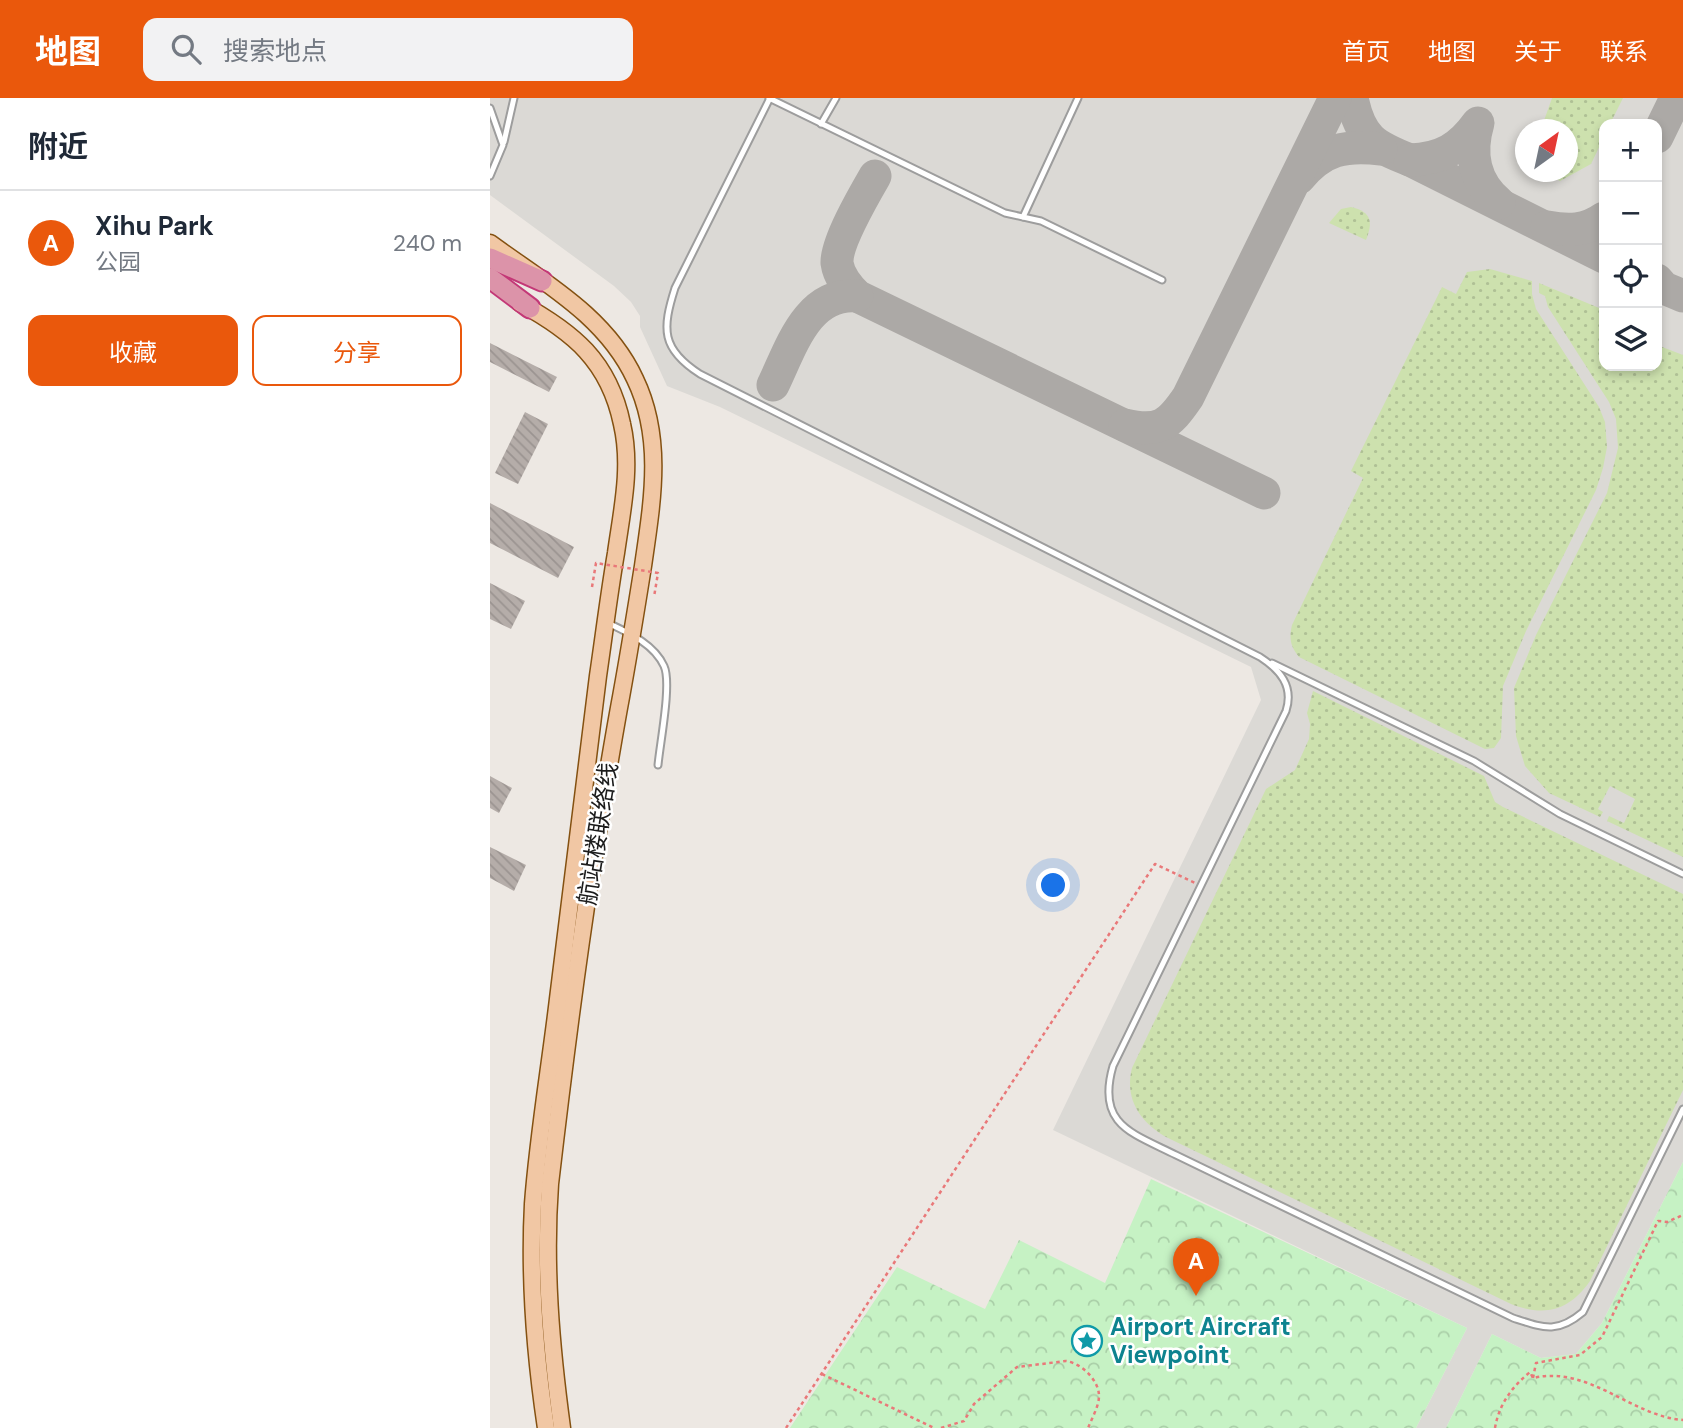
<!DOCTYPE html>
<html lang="zh">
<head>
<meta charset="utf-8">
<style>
	:root { --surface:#fff; --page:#f2f2f3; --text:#1f2937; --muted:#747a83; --line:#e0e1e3; --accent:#ea580c }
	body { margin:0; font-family:"DM Sans","Noto Sans SC",sans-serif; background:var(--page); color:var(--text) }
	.controls { position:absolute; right:21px; top:21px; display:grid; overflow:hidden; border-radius:14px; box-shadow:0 4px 10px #0003 }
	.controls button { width:63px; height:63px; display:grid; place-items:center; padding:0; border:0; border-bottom:2px solid var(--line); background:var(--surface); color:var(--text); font:35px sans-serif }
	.compass { position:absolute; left:1025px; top:21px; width:63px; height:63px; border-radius:50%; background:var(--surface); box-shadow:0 4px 10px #0003; rotate:33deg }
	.you { position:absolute; left:564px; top:788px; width:24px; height:24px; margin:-18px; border:5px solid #fff; border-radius:50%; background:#1a73e8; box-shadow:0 0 0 10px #1a73e833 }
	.badge { display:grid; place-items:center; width:46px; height:46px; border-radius:50%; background:var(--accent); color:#fff; font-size:23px; font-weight:700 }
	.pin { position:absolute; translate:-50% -58px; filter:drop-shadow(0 2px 4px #0008) }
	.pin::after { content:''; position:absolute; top:37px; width:24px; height:21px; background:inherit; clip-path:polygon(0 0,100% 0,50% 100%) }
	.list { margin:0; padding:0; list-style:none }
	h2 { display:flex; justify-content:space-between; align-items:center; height:91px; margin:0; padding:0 28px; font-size:30px }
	h2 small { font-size:23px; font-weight:400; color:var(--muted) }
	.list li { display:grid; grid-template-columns:46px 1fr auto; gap:21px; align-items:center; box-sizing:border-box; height:105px; padding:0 28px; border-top:2px solid var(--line) }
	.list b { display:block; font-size:26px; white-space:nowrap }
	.list p { margin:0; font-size:23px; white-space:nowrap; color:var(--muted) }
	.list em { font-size:23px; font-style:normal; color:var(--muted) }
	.actions { display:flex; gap:14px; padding:21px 28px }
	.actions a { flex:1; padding:16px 0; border:2px solid var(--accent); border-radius:14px; text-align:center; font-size:24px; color:var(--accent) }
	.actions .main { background:var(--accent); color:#fff }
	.icon { flex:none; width:38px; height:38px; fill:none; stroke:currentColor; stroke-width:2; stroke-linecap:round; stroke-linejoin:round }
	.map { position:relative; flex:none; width:1193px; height:1330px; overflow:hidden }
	header { display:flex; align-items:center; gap:42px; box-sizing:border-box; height:98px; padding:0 35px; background:var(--accent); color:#fff }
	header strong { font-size:33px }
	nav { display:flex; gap:38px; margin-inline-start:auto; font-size:24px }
	.search { width:490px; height:63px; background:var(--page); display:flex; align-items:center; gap:18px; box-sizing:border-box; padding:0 24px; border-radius:14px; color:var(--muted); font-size:26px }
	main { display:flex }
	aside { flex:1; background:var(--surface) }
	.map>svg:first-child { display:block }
	.airport { fill:#dbd9d5; fill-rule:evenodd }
	.grass { fill:url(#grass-dots) }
	.park { fill:url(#park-crowns) }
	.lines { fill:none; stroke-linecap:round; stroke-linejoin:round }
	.taxiway { stroke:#aca9a6; stroke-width:33 }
	.building { fill:url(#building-back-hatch) }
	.lane-casing { stroke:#9d9d9d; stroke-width:9 }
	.primary-casing { stroke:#845111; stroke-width:19 }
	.highway-casing { stroke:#c33877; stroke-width:23 }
	.path { stroke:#e97879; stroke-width:2.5; stroke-dasharray:3.5 3.5; stroke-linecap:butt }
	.lane { stroke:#fff; stroke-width:5 }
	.primary { stroke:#f1c7a4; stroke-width:16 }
	.highway { stroke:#dc93a9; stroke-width:19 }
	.path-bridge { stroke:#e97879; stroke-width:2.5; stroke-dasharray:3.5 3.5; stroke-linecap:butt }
	.labels { text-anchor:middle; stroke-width:5; stroke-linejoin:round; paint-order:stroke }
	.street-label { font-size:24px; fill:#1c1c1c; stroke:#fff }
	.culture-label { font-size:24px; font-weight:bold; fill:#0d838f; stroke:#fff; text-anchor:start }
</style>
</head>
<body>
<header>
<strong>地图</strong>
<div class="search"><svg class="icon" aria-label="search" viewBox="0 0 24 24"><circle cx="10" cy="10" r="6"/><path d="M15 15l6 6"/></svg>搜索地点</div>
<nav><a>首页</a><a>地图</a><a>关于</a><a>联系</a></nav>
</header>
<main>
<aside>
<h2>附近<small></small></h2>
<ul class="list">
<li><span class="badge">A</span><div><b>Xihu Park</b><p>公园</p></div><em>240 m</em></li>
</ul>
<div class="actions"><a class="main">收藏</a><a>分享</a></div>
</aside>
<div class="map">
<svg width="1193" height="1330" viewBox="0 0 1193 1330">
	<defs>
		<pattern id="grass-dots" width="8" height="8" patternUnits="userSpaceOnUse" patternTransform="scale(1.75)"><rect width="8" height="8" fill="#cde1ae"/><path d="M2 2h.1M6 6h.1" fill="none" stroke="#afc095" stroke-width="1.8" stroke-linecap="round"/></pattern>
		<pattern id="park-crowns" width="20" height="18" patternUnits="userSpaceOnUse" patternTransform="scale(1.75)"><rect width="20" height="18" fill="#c6f2c4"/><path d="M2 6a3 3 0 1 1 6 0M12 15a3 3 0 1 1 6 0" fill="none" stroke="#aacfa8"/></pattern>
		<pattern id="building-back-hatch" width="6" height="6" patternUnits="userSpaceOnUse" patternTransform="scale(1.75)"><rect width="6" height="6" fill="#b5ada9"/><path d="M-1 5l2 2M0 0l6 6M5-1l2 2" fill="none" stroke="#9b9491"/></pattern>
	</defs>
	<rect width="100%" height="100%" fill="#ede8e3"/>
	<path class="airport" d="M0 0H1193V1064L1112 1225 1086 1256 1051 1260 1002 1236 956 1330H926L977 1230 563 1032 771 602 761 569 230 309 177 288 150 229V218L141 204 124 188 0 97ZM1114 26H1167V268H1114ZM1036 32H1078V74H1036Z"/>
	<g class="grass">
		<path d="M1062 0H1133L1120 26H1114V39L1101 66 1070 83 1053 74H1078V32L1051 31Z"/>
		<path d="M861 109C882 114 883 124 876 142L839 125 851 111Z"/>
		<path d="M1000 171 1042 183V196L1046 211 1109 309 1115 324 1117 349 1113 370 1106 392 1036 533 1013 588 1011 640 1004 650 995 651 809 559C800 548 799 540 802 527L873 380 861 373 952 189 966 196 977 174Z"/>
		<path d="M1049 185 1114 212V268H1167V247L1193 257V759L1117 723 1119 718 1134 725 1145 701 1120 688 1108 711 1113 714 1110 719 1059 695 1035 668 1026 638 1024 590 1046 537 1117 395 1128 350 1126 321 1119 304 1058 209 1055 198 1049 195Z"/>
		<path d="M823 593 994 678 1005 704 1013 709 1193 796V992L1100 1183C1079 1213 1055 1219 1021 1206L678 1040C651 1025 634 1002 642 970L776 691 805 672 819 641 820 626 817 615Z"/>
	</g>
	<g class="park">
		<path d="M1193 1064V1330H956L1002 1236 1051 1260 1086 1256 1112 1225Z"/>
		<path d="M661 1081 977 1230 926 1330H300L407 1169 495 1211 529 1142 615 1185Z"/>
	</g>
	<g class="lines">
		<g class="taxiway">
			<path d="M862 0C870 40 884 48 920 62L1114 159"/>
			<path d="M1167 39 1186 0"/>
			<path d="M920 62C952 61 970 50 988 25 979 55 984 84 1009 105"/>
			<path d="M385 78C374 97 346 145 347 165 349 179 358 189 367 198L774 395"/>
			<path d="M809 80C833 51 855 47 891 51"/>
			<path d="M1057 129C1078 133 1096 133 1114 120"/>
			<path d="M1167 182 1174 190 1193 198"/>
			<path d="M283 287C301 250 317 194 367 198"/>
			<path d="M635 327C669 335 679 327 698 299L845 0"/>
		</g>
	</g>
	<g class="building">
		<path d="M0 245 67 279 59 294 0 264Z"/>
		<path d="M35 314 58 326 28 386 5 375Z"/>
		<path d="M0 405 84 449 68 480 0 445Z"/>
		<path d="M0 485 35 503 21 531 0 521Z"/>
		<path d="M0 678 22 690 9 715 0 710Z"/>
		<path d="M0 749 36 767 24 793 0 780Z"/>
	</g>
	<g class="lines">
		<g class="lane-casing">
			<g id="lane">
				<path d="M279 0 515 115 551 123 672 182"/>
				<path d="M280 0 185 190C172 231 171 251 210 276L770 559C790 572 804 588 796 613L623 968C606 1027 642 1035 686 1057L1023 1220C1054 1230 1067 1236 1093 1214L1193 1011"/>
				<path d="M0 10 13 47 0 78"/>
				<path d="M331 26 346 0"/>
				<path d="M14 44 24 0"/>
				<path d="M533 119 588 0"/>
				<path d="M118 525C139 535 164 546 174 568 182 585 170 645 168 667"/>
				<path d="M782 565 984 663 1070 716 1193 776"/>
			</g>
		</g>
		<g class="primary-casing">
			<g id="primary">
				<path d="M0 145C53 184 116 218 145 281 174 341 162 405 153 468 146 512 139 555 131 599 120 658 111 717 101 776 85 879 72 983 60 1086 54 1168 61 1249 72 1330"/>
				<path d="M30 205C83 234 119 263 132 326 142 369 132 412 126 455 119 496 114 537 108 578 95 685 82 793 68 901 60 969 48 1038 43 1106 39 1181 45 1256 56 1330"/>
			</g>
		</g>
		<g class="highway-casing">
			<g id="highway">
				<path d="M0 160 52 183"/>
				<path d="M0 180 40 210"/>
			</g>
		</g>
		<g class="path">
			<path d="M332 1276 444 1330"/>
			<path d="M1043 1280 1046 1265 1090 1257 1112 1239 1168 1123 1177 1124 1193 1117"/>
			<path d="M296 1330 665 766 705 785"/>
			<path d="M451 1330 474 1323 484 1306 527 1269 576 1263C591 1265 609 1282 609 1298 609 1308 602 1320 598 1330"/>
			<path d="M1005 1330C1009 1306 1022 1289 1040 1274L1043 1280C1099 1267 1141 1318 1193 1322"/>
		</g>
		<use href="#lane" class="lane"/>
		<use href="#primary" class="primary"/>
		<use href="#highway" class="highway"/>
		<path class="path-bridge" d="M102 489 106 465 168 475 164 499"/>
	</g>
	<defs>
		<g id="sight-ring" transform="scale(1.575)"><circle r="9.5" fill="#fff" stroke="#0f9aa8" stroke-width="1.5"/><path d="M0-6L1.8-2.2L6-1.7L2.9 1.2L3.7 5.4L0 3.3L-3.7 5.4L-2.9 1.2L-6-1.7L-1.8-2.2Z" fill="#0f9aa8"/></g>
	</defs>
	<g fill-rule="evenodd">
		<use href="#sight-ring" x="597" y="1243"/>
	</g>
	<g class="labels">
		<g class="street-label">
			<text transform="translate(108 736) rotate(-81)" y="8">航站楼联络线</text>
		</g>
		<g class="culture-label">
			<text x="620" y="1237">Airport Aircraft<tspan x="620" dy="28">Viewpoint</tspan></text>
		</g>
	</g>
</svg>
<div class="controls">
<button>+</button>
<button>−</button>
<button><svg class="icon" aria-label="locate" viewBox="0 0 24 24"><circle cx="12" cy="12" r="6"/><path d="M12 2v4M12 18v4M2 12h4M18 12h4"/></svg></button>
<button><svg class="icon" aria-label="layers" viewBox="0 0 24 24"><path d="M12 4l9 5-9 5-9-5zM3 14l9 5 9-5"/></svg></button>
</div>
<svg class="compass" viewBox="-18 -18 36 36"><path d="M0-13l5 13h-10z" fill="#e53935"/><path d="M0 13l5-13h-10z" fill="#747a83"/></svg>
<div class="you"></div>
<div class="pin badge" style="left:706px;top:1198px">A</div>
</div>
</main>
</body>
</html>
